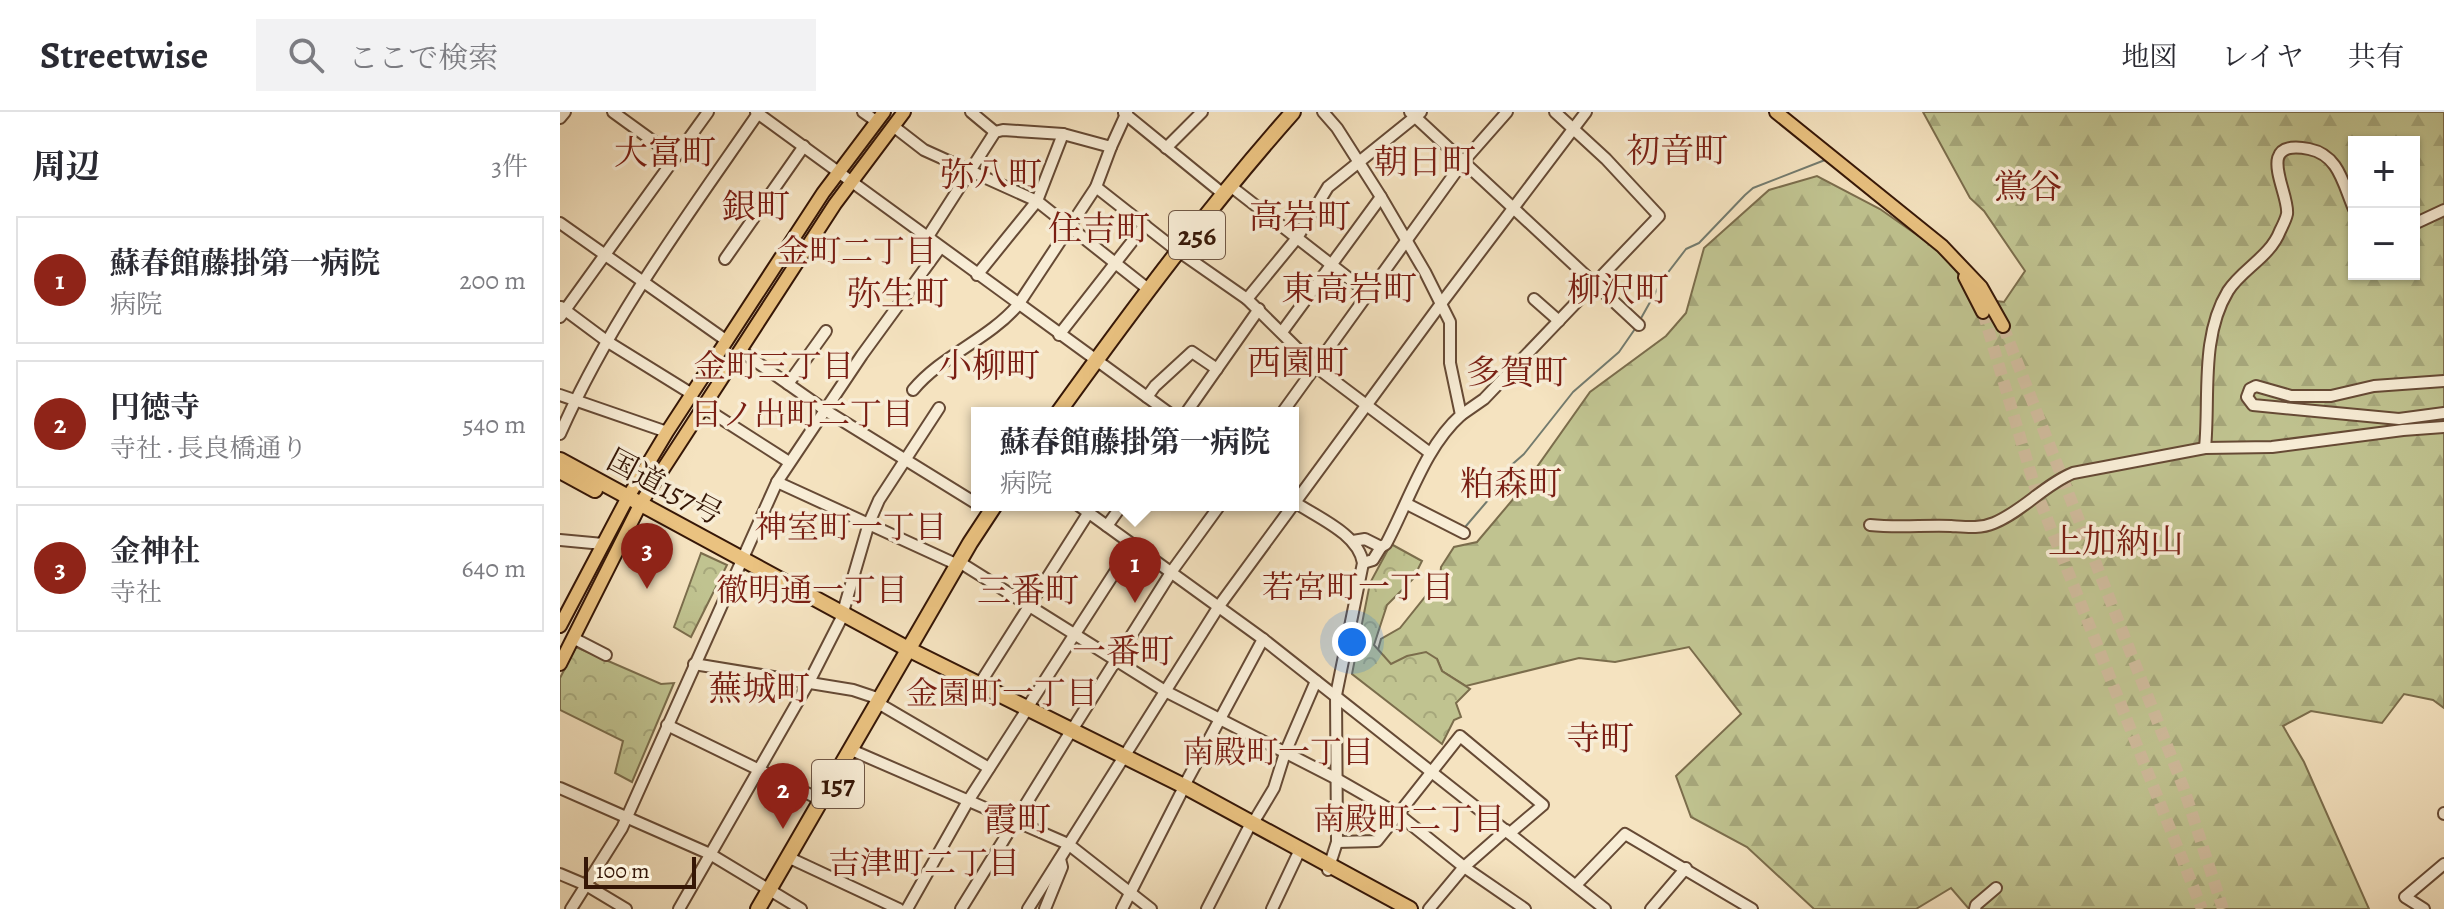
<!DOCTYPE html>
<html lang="ja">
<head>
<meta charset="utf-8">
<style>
	:root { --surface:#fff; --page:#f2f2f3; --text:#2b2b33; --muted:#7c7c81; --line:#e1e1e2; --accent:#8f2418 }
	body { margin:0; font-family:Alegreya,"Noto Serif JP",serif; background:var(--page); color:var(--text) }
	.controls { position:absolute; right:24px; top:24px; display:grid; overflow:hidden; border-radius:0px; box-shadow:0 2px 6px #0004 }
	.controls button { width:72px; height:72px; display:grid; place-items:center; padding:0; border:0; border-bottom:2px solid var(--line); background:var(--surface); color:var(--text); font:40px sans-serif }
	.scale { position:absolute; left:24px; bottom:20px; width:112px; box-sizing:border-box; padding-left:8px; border:4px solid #361707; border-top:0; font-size:22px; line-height:28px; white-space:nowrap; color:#361707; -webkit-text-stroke:6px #f8edd6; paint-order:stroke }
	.you { position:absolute; left:792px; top:530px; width:28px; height:28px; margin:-20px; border:6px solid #fff; border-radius:50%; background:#1a73e8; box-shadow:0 0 0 12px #1a73e833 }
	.badge { display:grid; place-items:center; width:52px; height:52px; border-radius:50%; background:var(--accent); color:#fff; font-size:26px; font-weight:700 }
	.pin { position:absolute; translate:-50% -66px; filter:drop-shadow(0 2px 4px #0008) }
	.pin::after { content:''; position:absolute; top:42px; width:28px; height:24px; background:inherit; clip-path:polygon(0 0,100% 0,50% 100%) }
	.popup { position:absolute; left:411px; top:295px; width:328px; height:104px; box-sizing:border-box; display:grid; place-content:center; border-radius:0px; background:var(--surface); filter:drop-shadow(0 2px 6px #0005); font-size:26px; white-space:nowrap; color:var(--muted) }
	.popup b { font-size:30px; color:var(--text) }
	.popup::after { content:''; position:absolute; left:50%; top:100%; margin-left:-16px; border:16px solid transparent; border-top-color:var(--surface) }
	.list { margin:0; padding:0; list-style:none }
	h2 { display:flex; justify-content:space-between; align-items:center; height:104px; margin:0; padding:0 32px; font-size:34px }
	h2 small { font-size:26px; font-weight:400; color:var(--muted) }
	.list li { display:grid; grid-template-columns:52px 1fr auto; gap:24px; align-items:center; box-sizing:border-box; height:128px; margin:0 16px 16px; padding:0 16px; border:2px solid var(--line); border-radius:0px }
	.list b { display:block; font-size:30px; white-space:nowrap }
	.list p { margin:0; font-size:26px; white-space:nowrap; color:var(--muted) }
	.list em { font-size:26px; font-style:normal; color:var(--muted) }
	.icon { flex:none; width:44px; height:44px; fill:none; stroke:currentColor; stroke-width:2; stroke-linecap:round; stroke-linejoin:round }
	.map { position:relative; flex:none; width:1884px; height:797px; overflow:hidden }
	header { display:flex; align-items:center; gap:48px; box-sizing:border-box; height:112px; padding:0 40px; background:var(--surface); border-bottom:2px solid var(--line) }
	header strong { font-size:38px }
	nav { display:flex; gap:44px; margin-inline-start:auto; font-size:28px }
	.search { width:560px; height:72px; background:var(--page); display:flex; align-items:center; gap:20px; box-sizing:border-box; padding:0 28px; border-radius:0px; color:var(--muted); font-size:30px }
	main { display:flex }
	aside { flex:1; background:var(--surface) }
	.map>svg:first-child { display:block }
	.forest { fill:url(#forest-firs); stroke:#7b6d4c; stroke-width:2; fill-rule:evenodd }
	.park { fill:url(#park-crowns); stroke:#7b6d4c; stroke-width:2 }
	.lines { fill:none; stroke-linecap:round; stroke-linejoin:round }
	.stream { stroke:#737b6e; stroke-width:2 }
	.major-tunnel { stroke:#cfba9b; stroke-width:12; stroke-dasharray:12 6; stroke-linecap:butt }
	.minor-casing { stroke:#664a35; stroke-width:14 }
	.major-casing { stroke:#361707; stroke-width:16 }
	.highway-casing { stroke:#361707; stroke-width:18 }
	.minor { stroke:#f8edd6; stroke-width:10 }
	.major { stroke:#eac280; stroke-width:12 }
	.highway { stroke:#eac280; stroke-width:14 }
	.labels { text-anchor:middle; stroke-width:7; stroke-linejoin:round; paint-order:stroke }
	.shield { fill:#f8edd6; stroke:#705745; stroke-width:2 }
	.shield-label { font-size:28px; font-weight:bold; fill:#361707 }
	.street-label { font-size:30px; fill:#361707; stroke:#f8edd6 }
	.neighbourhood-label { font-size:32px; fill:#7a1f14; stroke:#f8edd6 }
	.quarter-label { font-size:34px; fill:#7a1f14; stroke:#f8edd6 }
</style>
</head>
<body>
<header>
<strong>Streetwise</strong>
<div class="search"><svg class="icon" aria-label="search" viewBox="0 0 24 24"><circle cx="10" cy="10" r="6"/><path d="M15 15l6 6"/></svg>ここで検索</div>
<nav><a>地図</a><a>レイヤ</a><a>共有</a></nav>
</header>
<main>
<aside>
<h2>周辺<small>3件</small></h2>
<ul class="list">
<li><span class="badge">1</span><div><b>蘇春館藤掛第一病院</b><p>病院</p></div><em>200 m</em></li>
<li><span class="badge">2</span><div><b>円徳寺</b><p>寺社 · 長良橋通り</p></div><em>540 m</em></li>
<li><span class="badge">3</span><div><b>金神社</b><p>寺社</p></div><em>640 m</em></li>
</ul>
</aside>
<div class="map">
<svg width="1884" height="797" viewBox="0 0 1884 797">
	<defs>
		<pattern id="forest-firs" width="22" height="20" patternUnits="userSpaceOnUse" patternTransform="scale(2)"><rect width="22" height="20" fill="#c0c390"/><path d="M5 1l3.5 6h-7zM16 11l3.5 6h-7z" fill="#a6a77b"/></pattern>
		<pattern id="park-crowns" width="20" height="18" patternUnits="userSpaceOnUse" patternTransform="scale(2)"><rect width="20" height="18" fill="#c0c390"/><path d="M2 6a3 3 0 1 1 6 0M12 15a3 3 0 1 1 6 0" fill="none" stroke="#a6a77b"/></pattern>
	</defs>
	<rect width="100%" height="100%" fill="#f5e3c0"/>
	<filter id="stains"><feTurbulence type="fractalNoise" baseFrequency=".0025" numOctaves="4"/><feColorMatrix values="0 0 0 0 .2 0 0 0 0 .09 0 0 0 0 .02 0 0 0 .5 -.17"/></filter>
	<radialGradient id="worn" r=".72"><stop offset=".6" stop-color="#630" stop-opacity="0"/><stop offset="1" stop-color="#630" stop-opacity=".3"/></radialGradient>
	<path class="forest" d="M1363 0H1884V596L1873 588 1844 582 1822 611 1751 599 1723 614 1744 650 1809 797H1409L1391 776 1356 797H1254L1187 735 1131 705 1116 664 1181 602 1129 535 1055 550 1019 546 906 574 882 559 877 547 825 564 816 545 821 527 840 516 880 466 881 455 894 435 917 430 960 379 1030 280 1106 224 1126 201 1144 136 1209 78 1257 64 1320 97 1377 137 1420 187 1444 190 1465 159 1424 99 1410 86ZM1794 30H1854V162H1794Z"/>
	<g class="park">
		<path d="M831 432 862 449 853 467 827 493 814 533 831 552 847 544 866 540 877 547 882 559 910 577 896 591 901 605 894 608 882 632 792 562 810 471Z"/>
		<path d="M141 441 167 453 131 525 114 515Z"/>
		<path d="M16 535 101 572 114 571 72 670 55 661 63 629 0 598V566Z"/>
	</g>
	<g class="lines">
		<g class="stream">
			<path d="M1080 208 1103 167 1126 137 1139 131 1185 83 1193 76 1265 48"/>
			<path d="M906 414 935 380 948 356 964 342 1013 280 1059 240 1077 214"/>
		</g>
		<g class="major-tunnel">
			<path d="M1423 200 1476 379 1642 797"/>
			<path d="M1443 214 1624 677 1663 797"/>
		</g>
		<g class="minor-casing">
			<g id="minor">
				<path d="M53 0 115 45"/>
				<path d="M196 0 609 301"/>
				<path d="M303 0 316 9"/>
				<path d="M411 0 435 20"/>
				<path d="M763 0 777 16 821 85 865 160 890 210V251L901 303C865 335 849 389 826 432L821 435 805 427 793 429"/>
				<path d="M850 0 1079 213"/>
				<path d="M564 1 662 81"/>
				<path d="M0 6 5 0"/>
				<path d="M333 14 364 38 477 89 588 177"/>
				<path d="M606 36 642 0"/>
				<path d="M536 75 611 134 687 187 756 255 870 341"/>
				<path d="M673 76 809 182"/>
				<path d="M0 111 167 229"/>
				<path d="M1854 112 1884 98"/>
				<path d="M367 126 435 20 443 18 503 22 551 35 567 0"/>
				<path d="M165 147 244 34"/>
				<path d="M417 163 477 89 503 22"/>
				<path d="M687 187 737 126 768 75 861 0"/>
				<path d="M974 187 999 209"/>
				<path d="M1 195 48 230 132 282"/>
				<path d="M0 205 148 0"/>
				<path d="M722 220 821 85"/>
				<path d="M499 223 585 113"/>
				<path d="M181 239 265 298 417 392"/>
				<path d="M1884 269 1814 274 1771 284H1731L1696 274 1690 277 1687 285 1693 293 1839 307 1884 301"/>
				<path d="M228 272 266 219"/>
				<path d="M353 278C382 243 428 228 458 193L536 75 551 35"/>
				<path d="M0 283 107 320"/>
				<path d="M587 285 595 274 632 240 657 257"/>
				<path d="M143 295 229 350"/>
				<path d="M626 301 699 197"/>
				<path d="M722 301 903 50 947 0"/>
				<path d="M901 303 924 287 1099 104 1046 47 995 0"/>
				<path d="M0 322C51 206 128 103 199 0"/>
				<path d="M1645 336C1650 286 1640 225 1668 179 1682 157 1710 145 1720 119 1722 115 1726 107 1727 102 1730 81 1692 26 1749 37 1779 43 1783 72 1794 97"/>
				<path d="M217 370 398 453"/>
				<path d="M733 389C756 405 798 421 803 451L776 583 777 730 768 758"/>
				<path d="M847 392 904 421"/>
				<path d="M518 393 703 527 1045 797"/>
				<path d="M1310 413C1337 416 1364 413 1391 414 1406 415 1420 417 1434 411 1463 399 1484 373 1513 361L1645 336 1712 335 1843 318 1884 315"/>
				<path d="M547 414 562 393"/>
				<path d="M0 428 43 432"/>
				<path d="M803 451 813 448 821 435"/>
				<path d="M404 453 605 579 777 667 838 702 904 755 965 797"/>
				<path d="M283 500 309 411 319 388 379 296"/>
				<path d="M13 526 46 543"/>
				<path d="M134 552 293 578 320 587"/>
				<path d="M419 573 529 400"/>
				<path d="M323 594 429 656"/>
				<path d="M467 596 573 432"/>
				<path d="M107 613 261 688"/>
				<path d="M512 618 612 459 660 393"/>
				<path d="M296 640 508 732 591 797"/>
				<path d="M624 674 703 527"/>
				<path d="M0 676 150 742 241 797"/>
				<path d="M1884 701V702"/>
				<path d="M693 711 714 676 725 641 756 569"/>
				<path d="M777 730 817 729 900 624 983 693 950 721"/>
				<path d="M234 748 339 797"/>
				<path d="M0 762 26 773 66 797"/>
				<path d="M1016 773 1065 722 1192 797"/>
				<path d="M11 797 62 716 217 370 302 243 380 136"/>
				<path d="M119 797 249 570 280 509"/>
				<path d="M347 797 408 689 464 602"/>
				<path d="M401 797 508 624"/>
				<path d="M468 797 659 494 880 193 1026 0"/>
				<path d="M485 797 502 755 500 747"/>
				<path d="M562 797 621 681"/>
				<path d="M647 797 689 715"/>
				<path d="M712 797 738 742"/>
				<path d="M869 797 904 755 946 718"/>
				<path d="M1091 797 1126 756"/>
				<path d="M1415 797 1416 793 1436 776"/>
				<path d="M1864 797 1845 785 1884 752"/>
			</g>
		</g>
		<g class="major-casing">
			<g id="major">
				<path d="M1216 0 1382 134 1421 175 1443 214"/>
				<path d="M1405 165 1423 200"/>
				<path d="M0 514 68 385 107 320 263 81 324 0"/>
				<path d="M0 552 81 391 275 92 344 0"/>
			</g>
		</g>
		<g class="highway-casing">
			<g id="highway">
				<path d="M498 301C573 197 648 96 733 0"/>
				<path d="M0 348 348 537 624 674 850 797"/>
				<path d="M0 359 35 378"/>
				<path d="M198 797 410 431 435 393"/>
			</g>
		</g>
		<use href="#minor" class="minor"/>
		<use href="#major" class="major"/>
		<use href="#highway" class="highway"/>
	</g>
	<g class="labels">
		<g class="shield">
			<rect x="609" y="99" width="56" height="48" rx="6"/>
			<rect x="252" y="648" width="52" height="48" rx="6"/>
		</g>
		<g class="shield-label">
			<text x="637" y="133">256</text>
			<text x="278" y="682">157</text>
		</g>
		<g class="street-label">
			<text transform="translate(105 375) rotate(28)" y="10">国道157号</text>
		</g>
		<g class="neighbourhood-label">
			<text x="297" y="150">金町二丁目</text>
			<text x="214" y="265">金町三丁目</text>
			<text x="242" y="313">日ノ出町二丁目</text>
			<text x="291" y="426">神室町一丁目</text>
			<text x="798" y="486">若宮町一丁目</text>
			<text x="252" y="489">徹明通一丁目</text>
			<text x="442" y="592">金園町一丁目</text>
			<text x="718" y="651">南殿町一丁目</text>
			<text x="849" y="718">南殿町二丁目</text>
			<text x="364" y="762">吉津町二丁目</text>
		</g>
		<g class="quarter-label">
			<text x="1117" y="50">初音町</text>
			<text x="105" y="52">大富町</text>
			<text x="865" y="61">朝日町</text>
			<text x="431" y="74">弥八町</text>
			<text x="1468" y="86">鴬谷</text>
			<text x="196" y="106">銀町</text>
			<text x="740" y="116">高岩町</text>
			<text x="539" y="128">住吉町</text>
			<text x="789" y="188">東高岩町</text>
			<text x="1058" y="189">柳沢町</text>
			<text x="338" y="193">弥生町</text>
			<text x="738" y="262">西園町</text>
			<text x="429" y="265">小柳町</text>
			<text x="957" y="272">多賀町</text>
			<text x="951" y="383">粕森町</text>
			<text x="1556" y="441">上加納山</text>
			<text x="468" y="490">三番町</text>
			<text x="563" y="551">一番町</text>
			<text x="199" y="588">蕪城町</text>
			<text x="1040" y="638">寺町</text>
			<text x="457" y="719">霞町</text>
		</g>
	</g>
	<rect width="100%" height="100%" filter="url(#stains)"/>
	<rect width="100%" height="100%" fill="url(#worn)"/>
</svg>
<div class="controls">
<button>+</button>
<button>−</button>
</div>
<div class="scale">100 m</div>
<div class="you"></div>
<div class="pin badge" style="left:575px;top:491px">1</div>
<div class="popup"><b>蘇春館藤掛第一病院</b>病院</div>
<div class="pin badge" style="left:223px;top:717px">2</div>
<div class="pin badge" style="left:87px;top:477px">3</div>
</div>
</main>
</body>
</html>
